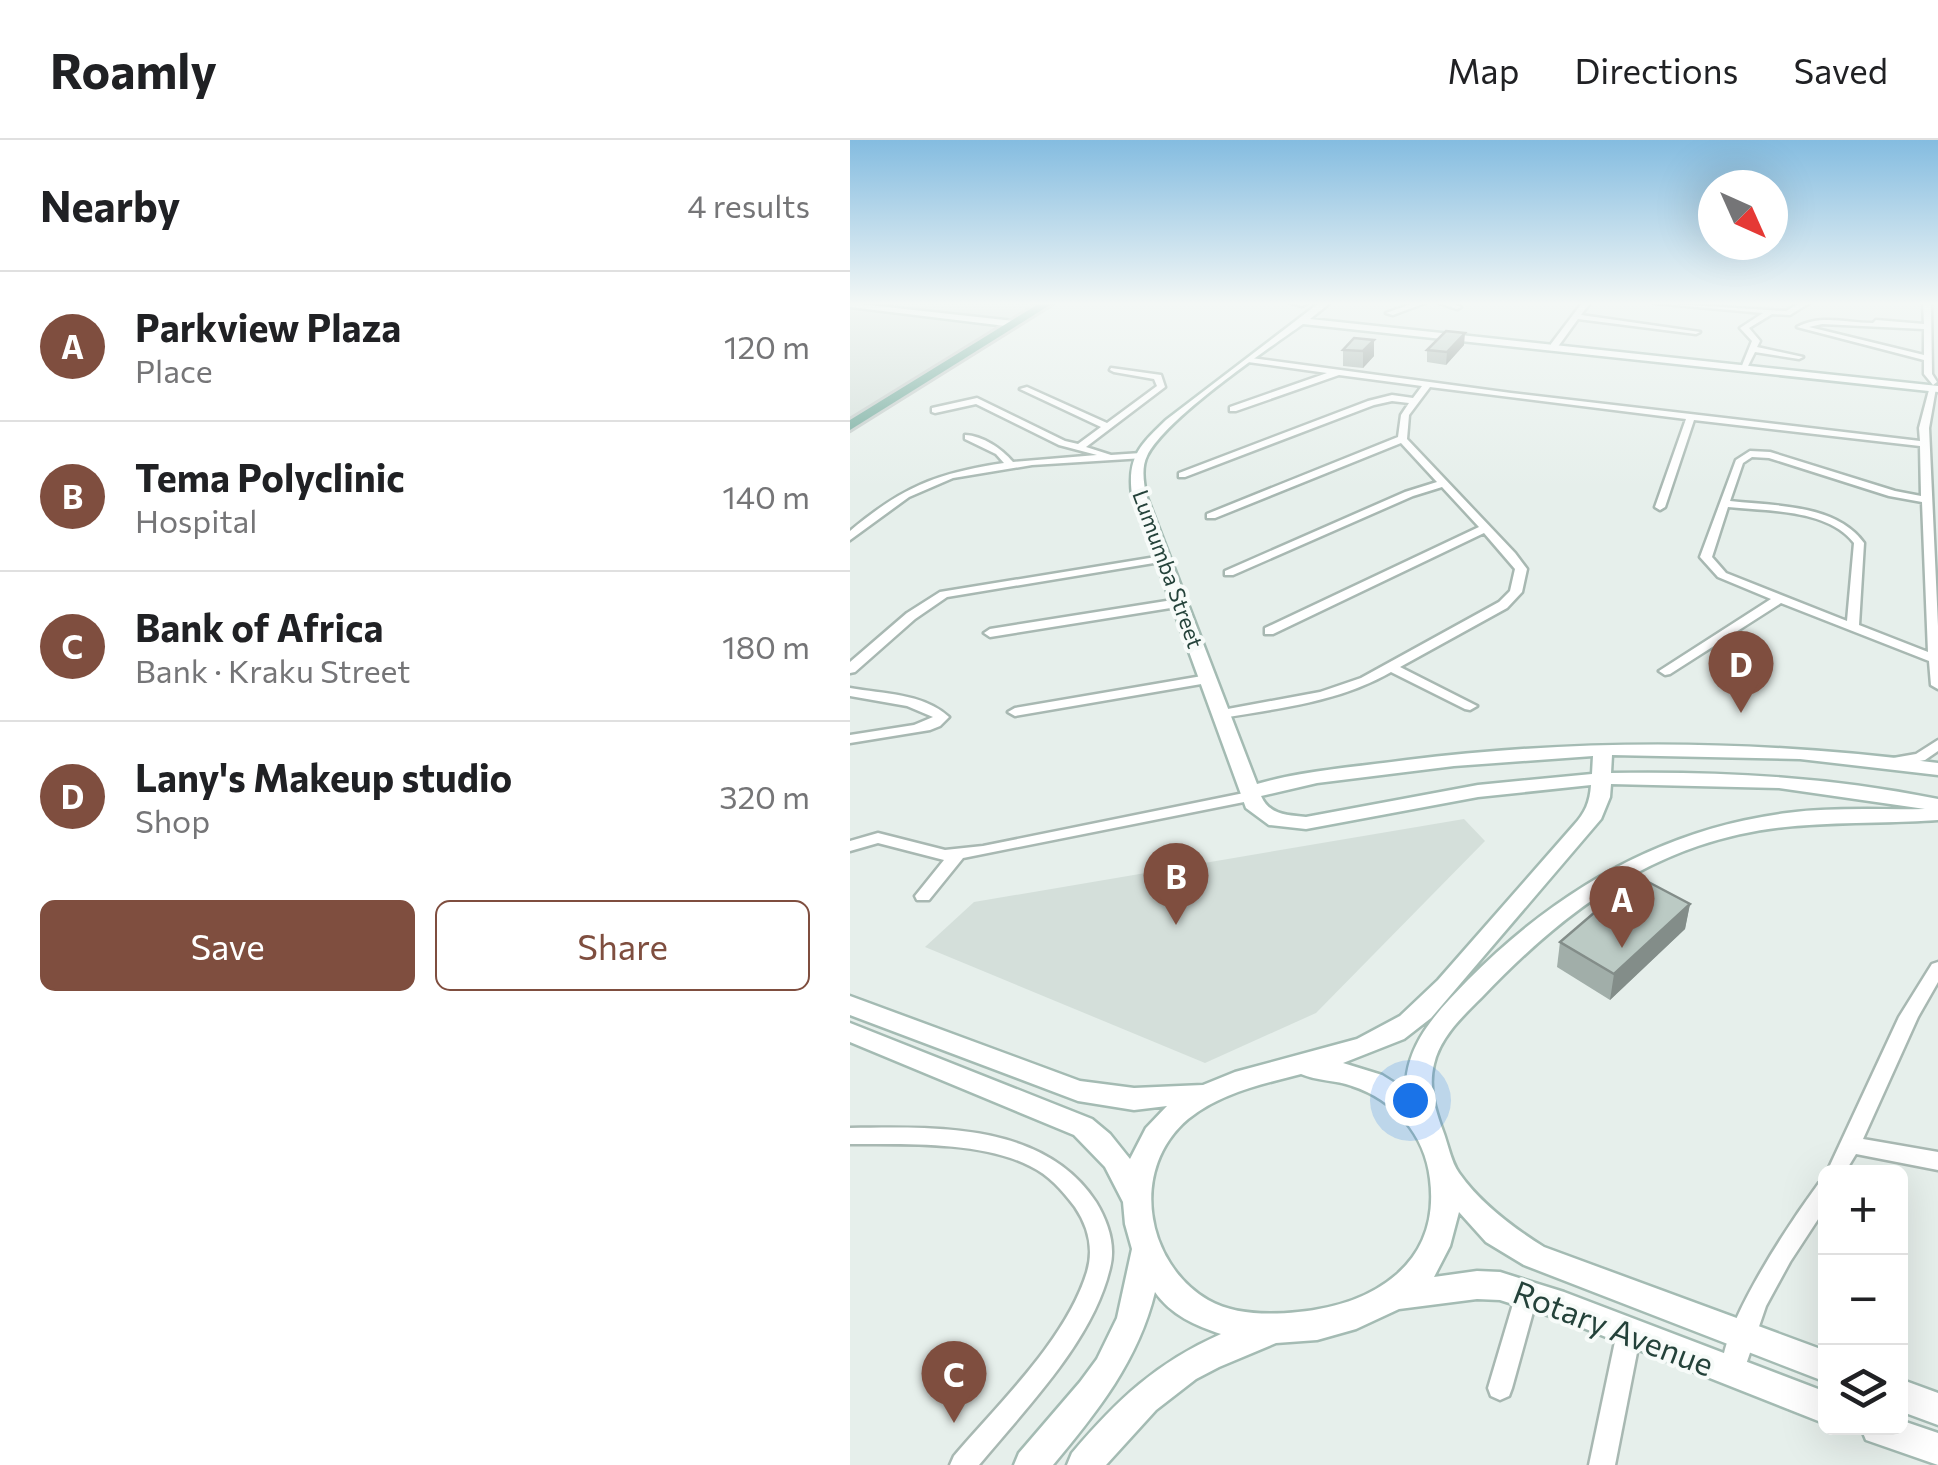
<!DOCTYPE html>
<html lang="en">
<head>
<meta charset="utf-8">
<style>
	:root { --surface:#fff; --page:#f2f2f2; --text:#202124; --muted:#757577; --line:#e0e0e0; --accent:#7f4e3f }
	body { margin:0; font-family:Commissioner,sans-serif; background:var(--page); color:var(--text) }
	.controls { position:absolute; right:30px; bottom:30px; display:grid; overflow:hidden; border-radius:15px; box-shadow:0 10px 40px #0002 }
	.controls button { width:90px; height:90px; display:grid; place-items:center; padding:0; border:0; border-bottom:2px solid var(--line); background:var(--surface); color:var(--text); font:50px sans-serif }
	.compass { position:absolute; left:848px; top:30px; width:90px; height:90px; border-radius:50%; background:var(--surface); box-shadow:0 10px 40px #0002; rotate:135deg }
	.you { position:absolute; left:560px; top:960px; width:35px; height:35px; margin:-25px; border:8px solid #fff; border-radius:50%; background:#1a73e8; box-shadow:0 0 0 15px #1a73e833 }
	.badge { display:grid; place-items:center; width:65px; height:65px; border-radius:50%; background:var(--accent); color:#fff; font-size:32px; font-weight:700 }
	.pin { position:absolute; translate:-50% -82px; filter:drop-shadow(0 2px 5px #0008) }
	.pin::after { content:''; position:absolute; top:52px; width:35px; height:30px; background:inherit; clip-path:polygon(0 0,100% 0,50% 100%) }
	.list { margin:0; padding:0; list-style:none }
	h2 { display:flex; justify-content:space-between; align-items:center; height:130px; margin:0; padding:0 40px; font-size:42px }
	h2 small { font-size:32px; font-weight:400; color:var(--muted) }
	.list li { display:grid; grid-template-columns:65px 1fr auto; gap:30px; align-items:center; box-sizing:border-box; height:150px; padding:0 40px; border-top:2px solid var(--line) }
	.list b { display:block; font-size:38px; white-space:nowrap }
	.list p { margin:0; font-size:32px; white-space:nowrap; color:var(--muted) }
	.list em { font-size:32px; font-style:normal; color:var(--muted) }
	.actions { display:flex; gap:20px; padding:30px 40px }
	.actions a { flex:1; padding:22px 0; border:2px solid var(--accent); border-radius:15px; text-align:center; font-size:35px; color:var(--accent) }
	.actions .main { background:var(--accent); color:#fff }
	.icon { flex:none; width:55px; height:55px; fill:none; stroke:currentColor; stroke-width:2; stroke-linecap:round; stroke-linejoin:round }
	.map { position:relative; flex:none; width:1088px; height:1325px; overflow:hidden }
	header { display:flex; align-items:center; gap:60px; box-sizing:border-box; height:140px; padding:0 50px; background:var(--surface); border-bottom:2px solid var(--line) }
	header strong { font-size:48px }
	nav { display:flex; gap:55px; margin-inline-start:auto; font-size:35px }
	main { display:flex }
	aside { flex:1; background:var(--surface) }
	.map>svg:first-child { display:block }
	.built { fill:#d4dfda }
	.lines { fill:none; stroke-linecap:round; stroke-linejoin:round }
	.street-casing { stroke:#a8b8b2; stroke-width:5 }
	.secondary-casing { stroke:#a4bbb3; stroke-width:5 }
	.primary-casing { stroke:#c2cac8; stroke-width:6 }
	.street { fill:#fff; fill-rule:evenodd }
	.secondary { fill:#fff; fill-rule:evenodd }
	.primary { fill:#6aa596; fill-rule:evenodd }
	.wall { fill:#a1aea9 }
	.shaded-wall { fill:#838d89 }
	.building { fill:#bbcac4; stroke:#838d89; stroke-width:2.5 }
	.labels { text-anchor:middle; stroke-width:8; stroke-linejoin:round; paint-order:stroke }
	.far-street-label { font-size:22px; fill:#24423a; stroke:#f7fbf9 }
	.near-street-label { font-size:32px; fill:#24423a; stroke:#f7fbf9 }
</style>
</head>
<body>
<header>
<strong>Roamly</strong>
<nav><a>Map</a><a>Directions</a><a>Saved</a></nav>
</header>
<main>
<aside>
<h2>Nearby<small>4 results</small></h2>
<ul class="list">
<li><span class="badge">A</span><div><b>Parkview Plaza</b><p>Place</p></div><em>120 m</em></li>
<li><span class="badge">B</span><div><b>Tema Polyclinic</b><p>Hospital</p></div><em>140 m</em></li>
<li><span class="badge">C</span><div><b>Bank of Africa</b><p>Bank · Kraku Street</p></div><em>180 m</em></li>
<li><span class="badge">D</span><div><b>Lany's Makeup studio</b><p>Shop</p></div><em>320 m</em></li>
</ul>
<div class="actions"><a class="main">Save</a><a>Share</a></div>
</aside>
<div class="map">
<svg width="1088" height="1325" viewBox="0 0 1088 1325">
	<rect width="100%" height="100%" fill="#e6efeb"/>
	<g class="built">
		<path d="M0 163H197L0 287Z"/>
		<path d="M614 679 635 701 466 873 355 923 75 807 124 762Z"/>
	</g>
	<g class="lines">
		<g class="street-casing">
			<g id="street">
				<path d="M441 163H455L456 164 452 166Z"/>
				<path d="M564 163H575L543 175 536 173Z"/>
				<path d="M589 163H601L611 167 607 169Z"/>
				<path d="M732 163H740L731 175 850 192 846 194 728 179 707 208H701V204Z"/>
				<path d="M804 163 936 171 950 163H959L940 175 922 174 899 188 910 201 907 207 953 217 949 219 905 212 897 228H891L902 201 890 188 913 173Z"/>
				<path d="M1073 163H1081L1082 234 1087 242 1083 245 1074 234V220L947 187C971 174 996 183 1023 183L1026 180 1074 184ZM972 184 1074 189V215L959 187Z"/>
				<path d="M401 218 661 253 1070 301 1069 288 1079 250 1086 248 1079 288 1088 486V549L1081 545 1079 521 931 463 820 534 815 535 809 531 921 459 868 437 850 417 886 320 900 311 920 312 1045 351 1071 356 1070 306 844 280 815 367 810 370 805 367 836 279 580 247 559 275 557 299 665 413 677 429 672 452 657 468 550 527 627 566 620 570 615 569 541 532C489 562 430 568 372 578L367 577 365 574 367 571 470 552 511 538 649 462 660 451 665 429 634 393 423 494H415V488L629 387 592 347 563 356 383 435H375V431L555 352 587 342 551 303 365 378H357V374L548 297 551 275 559 263 542 261 524 265 335 337H329V333L518 261 542 255 563 258 572 246 489 235 386 271H380V267L477 233 398 222 397 220ZM902 317 919 318 1039 356 1072 362 1078 512 1009 485 1014 403C986 364 925 366 880 361L893 323ZM878 367C917 371 978 369 1004 403L997 481 876 433 862 417Z"/>
				<path d="M261 228 311 235 315 247 236 307 261 315 291 313 294 314V318L182 325 103 338 59 357 0 400V391C52 347 87 333 154 323L146 314 115 299V295C133 296 151 308 163 322L247 315 209 305 126 264 85 273 82 272V268L127 258 215 301 228 304 251 287 170 249 177 247 257 283 307 246 304 239 264 232 260 230Z"/>
				<path d="M312 416 316 417V421L97 457 65 479 5 532 0 533V522L57 473 90 452Z"/>
				<path d="M329 459 335 463 333 466 140 497 134 493 140 489Z"/>
				<path d="M358 535 363 536 365 539 363 542 165 576 158 572 165 568Z"/>
				<path d="M0 548C33 554 73 553 99 577L90 586 80 590 0 603V595L64 585 83 577 57 566 0 556Z"/>
				<path d="M1088 600V611L1075 620 1037 627 1030 623 1032 620 1066 614Z"/>
				<path d="M399 652 404 654 406 657 404 660 113 718 79 760H67L65 756 94 720 28 703 0 711V701L28 693 95 710 133 706Z"/>
				<path d="M1088 822V842L1068 877 1013 999 1088 1012V1030L1006 1014 995 1032 976 1034 1049 877 1082 824Z"/>
				<path d="M0 988C84 987 194 982 246 1062 258 1082 266 1105 260 1128 243 1201 176 1268 129 1325H100L104 1316C149 1263 216 1200 237 1132 244 1109 238 1086 225 1067 212 1050 199 1035 180 1026 131 1001 54 1004 0 1004Z"/>
				<path d="M976 1040V1067L940 1122 916 1166 890 1242 882 1246 874 1242C857 1203 944 1077 969 1043Z"/>
				<path d="M677 1143 685 1147 688 1154 662 1248 659 1256 650 1260 641 1256 638 1248 666 1154 669 1147Z"/>
				<path d="M779 1181 787 1184 791 1192 765 1325H739L767 1192 771 1184Z"/>
			</g>
		</g>
		<g class="secondary-casing">
			<g id="secondary">
				<path d="M0 163 164 181 169 184 164 187 0 167Z"/>
				<path d="M469 163H480L460 179 1088 246V252L453 184C415 211 316 278 297 316 291 328 294 343 296 355L407 644C456 630 507 627 557 620 735 598 910 600 1088 623V635L950 619 762 615 761 633C871 631 980 637 1088 659V680C1002 686 932 677 848 706 761 736 694 792 632 857 613 876 590 897 584 924 578 947 585 969 593 991 598 1004 601 1022 609 1033 631 1064 662 1087 694 1107L976 1211V1242L674 1125 636 1102 609 1072 600 1106 584 1137 627 1131 650 1132 714 1152 976 1252V1284L713 1180 650 1160 627 1159 549 1169 506 1189 467 1200 426 1203 369 1227 346 1239 306 1270 256 1325H217L222 1313C268 1259 306 1223 371 1194 346 1186 321 1175 305 1152 288 1221 248 1271 203 1325H164L169 1313 230 1242 247 1219 267 1178 282 1109 275 1084 273 1062 255 1027 224 995 0 902V883L242 979 260 994 280 1019 296 988 317 966 284 970 228 961 0 875V856L230 941 284 948 353 945 385 932 507 899 550 876 588 840 724 685C735 673 740 662 741 645L628 657 456 689 419 685 396 668 282 355C277 317 290 305 316 280ZM743 616 742 634 628 645 456 677C438 675 419 675 411 656L467 643 604 626ZM761 644 929 648 1075 669C1029 670 983 667 937 673 811 689 706 751 618 840 588 871 555 904 556 950L532 935 493 923 554 899 581 878 751 679 760 657ZM451 934C467 941 486 940 502 946 545 960 575 995 580 1039 591 1125 522 1165 448 1172 419 1175 384 1175 358 1160 295 1123 279 1029 338 979 370 953 412 944 451 934Z"/>
				<path d="M1050 1239 1088 1253V1285L1050 1271Z"/>
				<path d="M1050 1280 1088 1293V1325L1016 1300 1011 1288H1050Z"/>
			</g>
		</g>
		<g class="primary-casing">
			<path id="primary" d="M190 163H203L0 290V280Z"/>
		</g>
		<use href="#street" class="street"/>
		<use href="#secondary" class="secondary"/>
		<use href="#primary" class="primary"/>
	</g>
	<g class="wall">
		<path d="M524 200V216L513 228 493 226V210Z"/>
		<path d="M614 205 596 225 577 222V210Z"/>
		<path d="M840 764 835 789 760 860 707 827 710 802Z"/>
	</g>
	<g class="shaded-wall">
		<path d="M615 193 614 205 596 225 597 212Z"/>
		<path d="M524 200V216L513 228V211Z"/>
		<path d="M840 764 835 789 760 860 764 834Z"/>
	</g>
	<g class="building">
		<path d="M596 191 615 193 597 212 577 210Z"/>
		<path d="M504 198 524 200 513 211 493 210Z"/>
		<path d="M787 736 840 764 764 834 710 802Z"/>
	</g>
	<linearGradient id="sky" x2="0" y2="1"><stop stop-color="#84bce0"/><stop offset="0.47" stop-color="#f4f8f6"/><stop offset="1" stop-color="#f4f8f6" stop-opacity="0"/></linearGradient>
	<rect width="1088" height="348" fill="url(#sky)"/>
	<g class="labels">
		<g class="far-street-label">
			<text transform="translate(318 429) rotate(70)" y="8">Lumumba Street</text>
		</g>
		<g class="near-street-label">
			<text transform="translate(763 1189) rotate(21)" y="11">Rotary Avenue</text>
		</g>
	</g>
</svg>
<div class="controls">
<button>+</button>
<button>−</button>
<button><svg class="icon" aria-label="layers" viewBox="0 0 24 24"><path d="M12 4l9 5-9 5-9-5zM3 14l9 5 9-5"/></svg></button>
</div>
<svg class="compass" viewBox="-18 -18 36 36"><path d="M0-13l5 13h-10z" fill="#e53935"/><path d="M0 13l5-13h-10z" fill="#757577"/></svg>
<div class="you"></div>
<div class="pin badge" style="left:772px;top:808px">A</div>
<div class="pin badge" style="left:326px;top:785px">B</div>
<div class="pin badge" style="left:104px;top:1283px">C</div>
<div class="pin badge" style="left:891px;top:573px">D</div>
</div>
</main>
</body>
</html>
